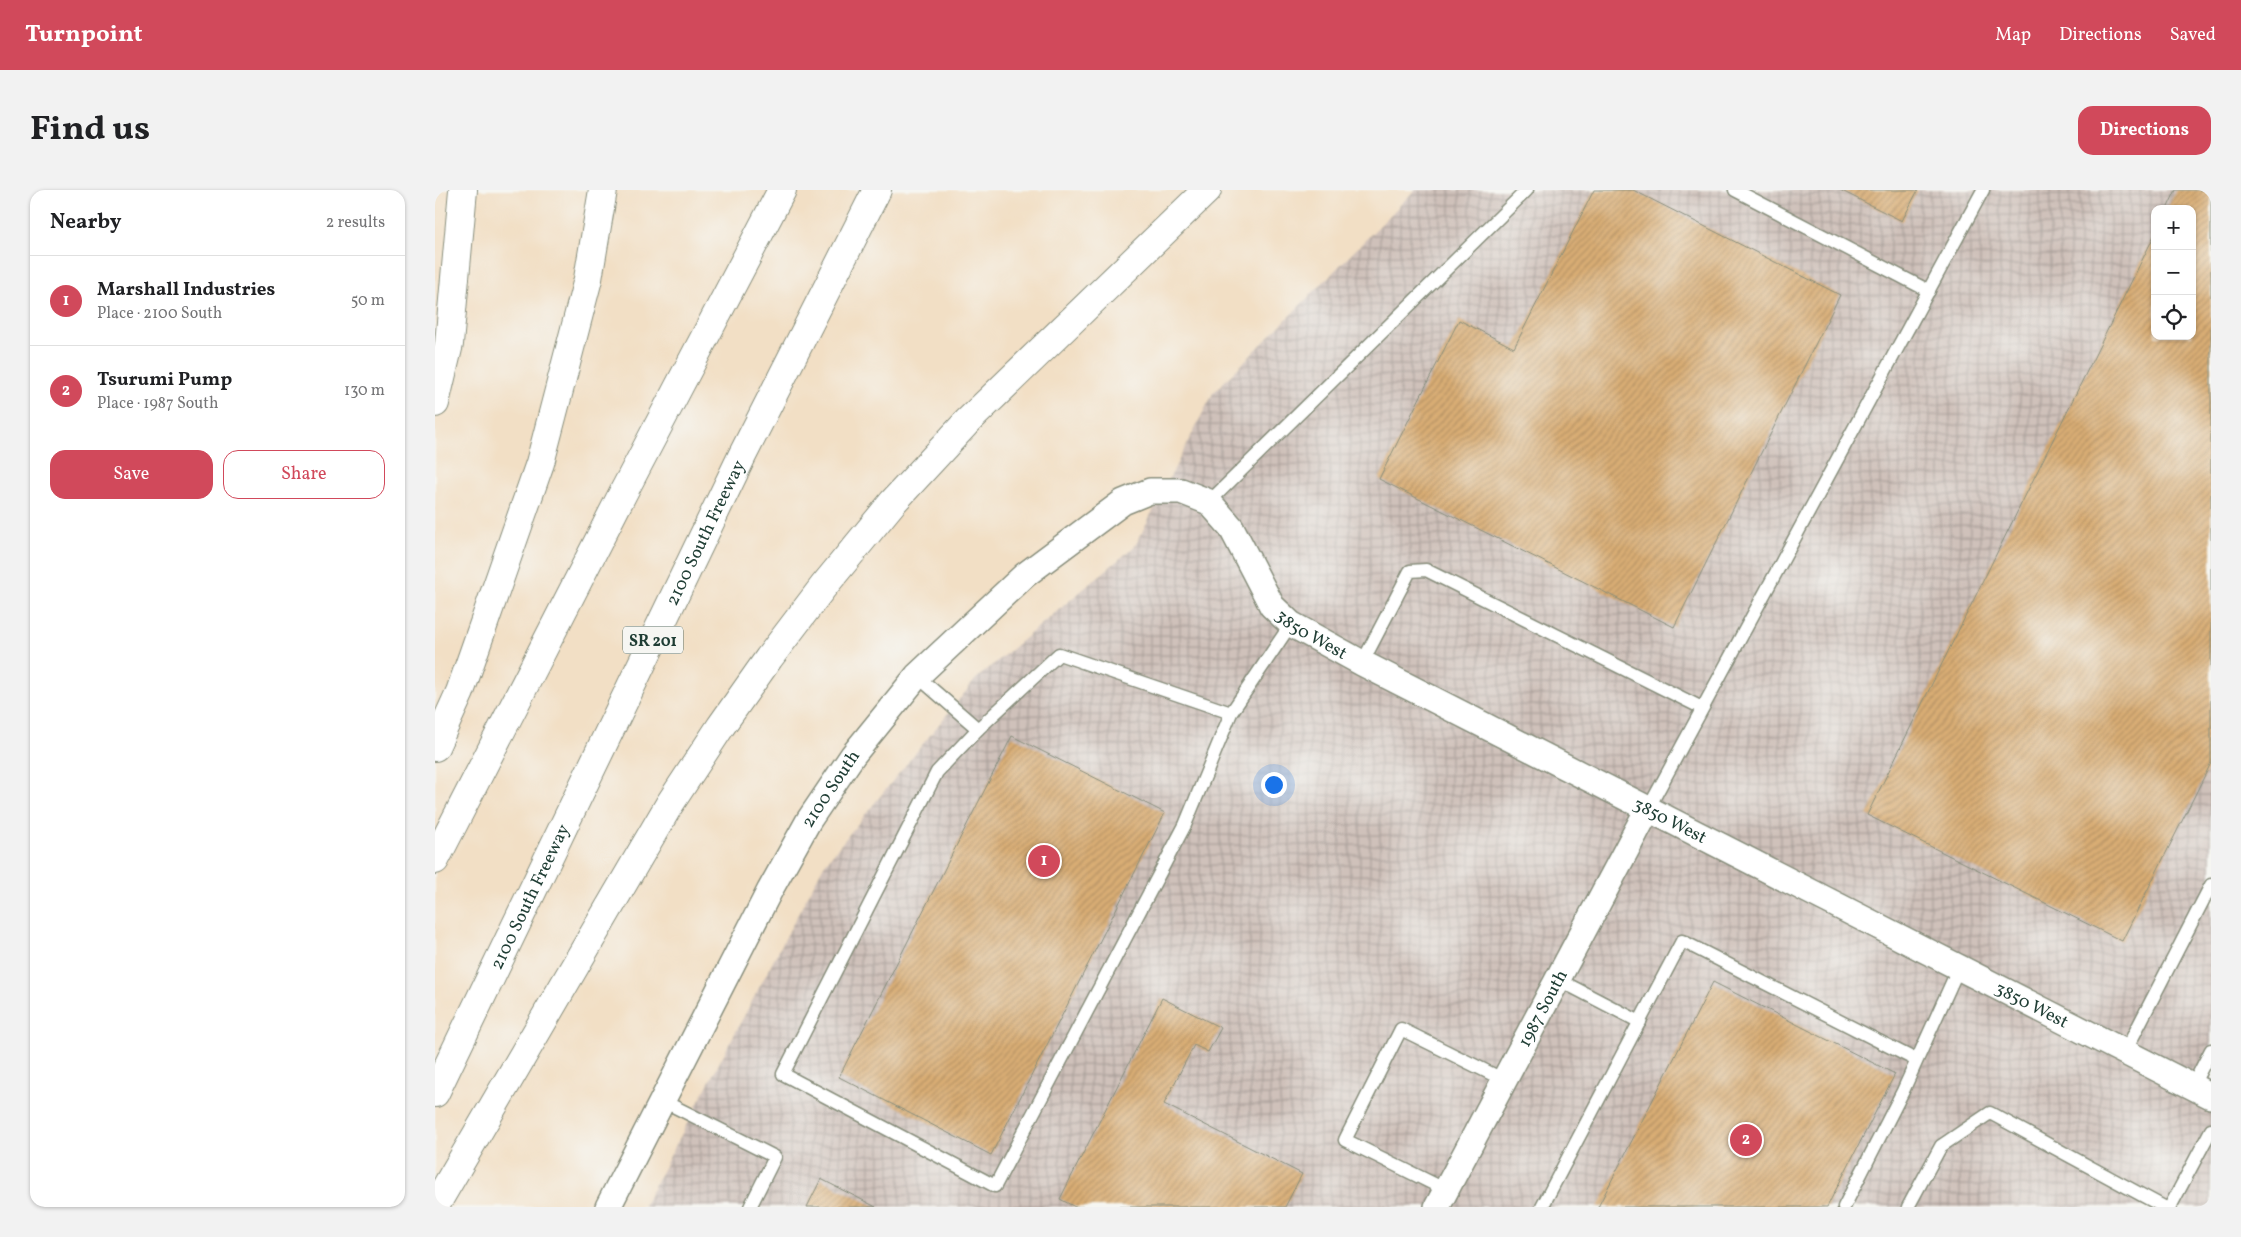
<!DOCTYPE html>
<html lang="en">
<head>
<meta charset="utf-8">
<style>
	:root { --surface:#fff; --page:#f2f2f2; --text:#202124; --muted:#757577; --line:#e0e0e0; --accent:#d1495b }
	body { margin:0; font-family:Vollkorn,serif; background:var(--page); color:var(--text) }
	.controls { position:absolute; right:15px; top:15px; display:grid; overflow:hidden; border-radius:10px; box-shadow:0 1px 4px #0004 }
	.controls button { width:45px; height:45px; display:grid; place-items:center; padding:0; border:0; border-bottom:1px solid var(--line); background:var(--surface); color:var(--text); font:25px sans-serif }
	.you { position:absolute; left:838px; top:594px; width:18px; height:18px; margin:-12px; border:4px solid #fff; border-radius:50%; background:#1a73e8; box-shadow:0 0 0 8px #1a73e833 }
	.badge { display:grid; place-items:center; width:32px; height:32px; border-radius:50%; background:var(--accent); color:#fff; font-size:16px; font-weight:700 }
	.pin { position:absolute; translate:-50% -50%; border:2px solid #fff; box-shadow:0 1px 5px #0006 }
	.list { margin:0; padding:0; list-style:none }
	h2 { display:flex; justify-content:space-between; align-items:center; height:65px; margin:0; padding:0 20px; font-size:21px }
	h2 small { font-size:16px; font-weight:400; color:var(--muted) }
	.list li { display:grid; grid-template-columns:32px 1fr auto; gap:15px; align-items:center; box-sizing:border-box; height:90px; padding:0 20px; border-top:1px solid var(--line) }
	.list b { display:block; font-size:19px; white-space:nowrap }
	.list p { margin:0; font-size:16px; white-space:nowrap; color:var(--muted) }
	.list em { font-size:16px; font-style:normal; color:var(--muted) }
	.actions { display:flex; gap:10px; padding:15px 20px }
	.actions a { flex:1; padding:11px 0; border:1px solid var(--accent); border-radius:15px; text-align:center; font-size:18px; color:var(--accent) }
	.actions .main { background:var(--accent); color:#fff }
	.icon { flex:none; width:28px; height:28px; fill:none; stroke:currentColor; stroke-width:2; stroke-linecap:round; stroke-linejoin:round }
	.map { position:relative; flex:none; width:1776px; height:1017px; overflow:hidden; border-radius:15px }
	header { display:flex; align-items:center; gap:30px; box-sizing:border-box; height:70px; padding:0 25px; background:var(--accent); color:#fff }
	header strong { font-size:24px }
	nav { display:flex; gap:28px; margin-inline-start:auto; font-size:18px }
	.intro { display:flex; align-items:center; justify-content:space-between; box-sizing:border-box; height:120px; padding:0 30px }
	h1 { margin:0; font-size:35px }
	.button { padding:12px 22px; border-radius:15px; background:var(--accent); color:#fff; font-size:18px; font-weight:700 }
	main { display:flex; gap:30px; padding:0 30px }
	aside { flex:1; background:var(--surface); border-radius:15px; box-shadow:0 1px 4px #0004 }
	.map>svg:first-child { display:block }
	.industrial { fill:url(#industrial-grid); fill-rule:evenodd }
	.building { fill:url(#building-hatch) }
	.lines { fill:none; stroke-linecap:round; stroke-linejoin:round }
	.service-casing { stroke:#888e7c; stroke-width:15 }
	.minor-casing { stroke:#888e7c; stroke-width:28 }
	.tertiary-casing { stroke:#888e7c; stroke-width:30 }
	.motorway-casing { stroke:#888e7c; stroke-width:30 }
	.service { stroke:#fff; stroke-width:12 }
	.minor { stroke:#fff; stroke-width:25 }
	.tertiary { stroke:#fff; stroke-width:28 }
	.motorway { stroke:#fff; stroke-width:28 }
	.labels { text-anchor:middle; stroke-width:4; stroke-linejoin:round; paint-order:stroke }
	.shield { fill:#f6f6f2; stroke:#60746d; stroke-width:1 }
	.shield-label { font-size:16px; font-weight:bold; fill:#1f3d34 }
	.street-label { font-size:18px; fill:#1f3d34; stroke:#f6f6f2 }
</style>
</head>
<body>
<header>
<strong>Turnpoint</strong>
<nav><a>Map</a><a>Directions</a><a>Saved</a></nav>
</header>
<div class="intro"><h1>Find us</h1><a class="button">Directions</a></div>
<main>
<aside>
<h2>Nearby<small>2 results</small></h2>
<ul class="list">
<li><span class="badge">1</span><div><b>Marshall Industries</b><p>Place · 2100 South</p></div><em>50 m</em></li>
<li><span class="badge">2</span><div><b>Tsurumi Pump</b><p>Place · 1987 South</p></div><em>130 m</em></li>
</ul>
<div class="actions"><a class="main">Save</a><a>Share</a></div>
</aside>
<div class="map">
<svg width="1776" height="1017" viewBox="0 0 1776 1017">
	<defs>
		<pattern id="industrial-grid" width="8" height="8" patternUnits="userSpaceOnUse" patternTransform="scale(1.25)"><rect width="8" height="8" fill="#cfc1ba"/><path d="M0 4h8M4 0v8" fill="none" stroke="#a79e98"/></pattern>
		<pattern id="building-hatch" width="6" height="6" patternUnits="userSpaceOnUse" patternTransform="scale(1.25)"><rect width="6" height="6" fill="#d9ad75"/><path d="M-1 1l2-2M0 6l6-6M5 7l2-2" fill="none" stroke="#af8e61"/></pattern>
	</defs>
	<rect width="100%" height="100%" fill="#f6f6f2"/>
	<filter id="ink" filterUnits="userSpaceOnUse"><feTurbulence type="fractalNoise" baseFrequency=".02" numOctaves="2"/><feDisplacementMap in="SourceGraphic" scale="10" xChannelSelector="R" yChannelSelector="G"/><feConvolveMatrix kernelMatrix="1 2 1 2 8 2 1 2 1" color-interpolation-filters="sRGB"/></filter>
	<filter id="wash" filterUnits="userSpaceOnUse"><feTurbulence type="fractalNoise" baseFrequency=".0096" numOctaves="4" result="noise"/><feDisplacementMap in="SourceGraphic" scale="20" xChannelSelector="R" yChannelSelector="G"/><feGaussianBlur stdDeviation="1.12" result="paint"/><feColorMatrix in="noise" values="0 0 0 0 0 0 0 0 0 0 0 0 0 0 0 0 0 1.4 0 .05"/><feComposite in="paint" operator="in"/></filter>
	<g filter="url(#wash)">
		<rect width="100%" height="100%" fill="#f2dfc5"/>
		<path class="industrial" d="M980 0H1776V1017H208L389 675 541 489 700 356 778 203ZM1720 19H1757V146H1720Z"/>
		<g id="blocks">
			<g class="building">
				<path d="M1159 0H1198L1405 105 1239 437 944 289 1024 130 1079 158Z"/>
				<path d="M1405 0H1483L1467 31Z"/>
				<path d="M1741 0H1776V573L1687 751 1432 625 1720 44V146H1757V19H1732Z"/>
				<path d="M577 546 730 623 556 965 404 887Z"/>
				<path d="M1278 792 1460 884 1392 1017H1163Z"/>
				<path d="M727 808 786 838 773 862 759 855 729 914 867 984 850 1017H640L625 1009Z"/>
				<path d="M386 989 441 1017H372Z"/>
			</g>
		</g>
	</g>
	<g filter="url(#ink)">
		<use href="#blocks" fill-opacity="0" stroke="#888e7c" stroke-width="1"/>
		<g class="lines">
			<g class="service-casing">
				<g id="service">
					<path d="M1300 0 1494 101"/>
					<path d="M774 312 1092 0"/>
					<path d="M927 473 975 381 991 380 1267 518"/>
					<path d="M482 486 543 539"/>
					<path d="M796 523 624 464 543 539 502 582 348 884 560 996 750 635 796 523 856 434"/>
					<path d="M1213 619 1548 0"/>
					<path d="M1122 789 1205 832"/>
					<path d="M1690 862 1776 695"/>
					<path d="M1757 897 1776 860"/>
					<path d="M228 911 340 967 315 1017"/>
					<path d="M1011 1000 910 950 966 839 1069 890"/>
					<path d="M1107 1017 1247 751 1481 870"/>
					<path d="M1409 1017 1468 901 1524 777"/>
					<path d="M1473 1017 1506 956 1555 923 1729 1017"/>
					<path d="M1735 1017 1776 940"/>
				</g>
			</g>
			<g class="minor-casing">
				<g id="minor">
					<path id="s1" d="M173 1017 335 700 374 630 418 565 482 486 590 385 688 312 715 301H746L774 312 796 337 837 416 856 434 927 473 1776 906"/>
					<path id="s2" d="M1002 1017 1213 619"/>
				</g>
			</g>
			<g class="tertiary-casing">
				<path id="tertiary" d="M0 213 14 154 28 0"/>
			</g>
			<g class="motorway-casing">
				<g id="motorway">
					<path d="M0 557 25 502 105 273 153 89 168 0"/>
					<path d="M0 670 188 303 347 0"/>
					<path id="s3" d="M0 903 307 266 442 0"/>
					<path d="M0 1016 234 615 286 536 334 468 388 397 458 312 533 231 772 0"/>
				</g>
			</g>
			<use href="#service" class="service"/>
			<use href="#minor" class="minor"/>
			<use href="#tertiary" class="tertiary"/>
			<use href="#motorway" class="motorway"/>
		</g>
	</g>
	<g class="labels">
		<rect class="shield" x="188" y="436.5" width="60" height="27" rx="4"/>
		<g class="shield-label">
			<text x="218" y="456">SR 201</text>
		</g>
		<g class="street-label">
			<text dy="6" stroke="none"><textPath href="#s3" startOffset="622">2100 South Freeway</textPath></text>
			<text dy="6" stroke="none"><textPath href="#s1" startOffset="1148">3850 West</textPath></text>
			<text dy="6" stroke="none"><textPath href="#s1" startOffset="474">2100 South</textPath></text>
			<text dy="6" stroke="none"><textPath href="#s1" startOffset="1552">3850 West</textPath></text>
			<text dy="6" stroke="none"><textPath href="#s3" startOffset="218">2100 South Freeway</textPath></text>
			<text dy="6" stroke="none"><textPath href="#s1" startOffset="1958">3850 West</textPath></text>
			<text dy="6" stroke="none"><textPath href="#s2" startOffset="225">1987 South</textPath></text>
		</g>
	</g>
</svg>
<div class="controls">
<button>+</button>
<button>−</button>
<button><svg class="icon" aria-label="locate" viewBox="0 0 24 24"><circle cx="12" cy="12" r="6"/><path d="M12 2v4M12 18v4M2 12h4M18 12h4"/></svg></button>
</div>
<div class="you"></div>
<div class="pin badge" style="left:609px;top:671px">1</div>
<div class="pin badge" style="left:1311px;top:950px">2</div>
</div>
</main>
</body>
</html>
